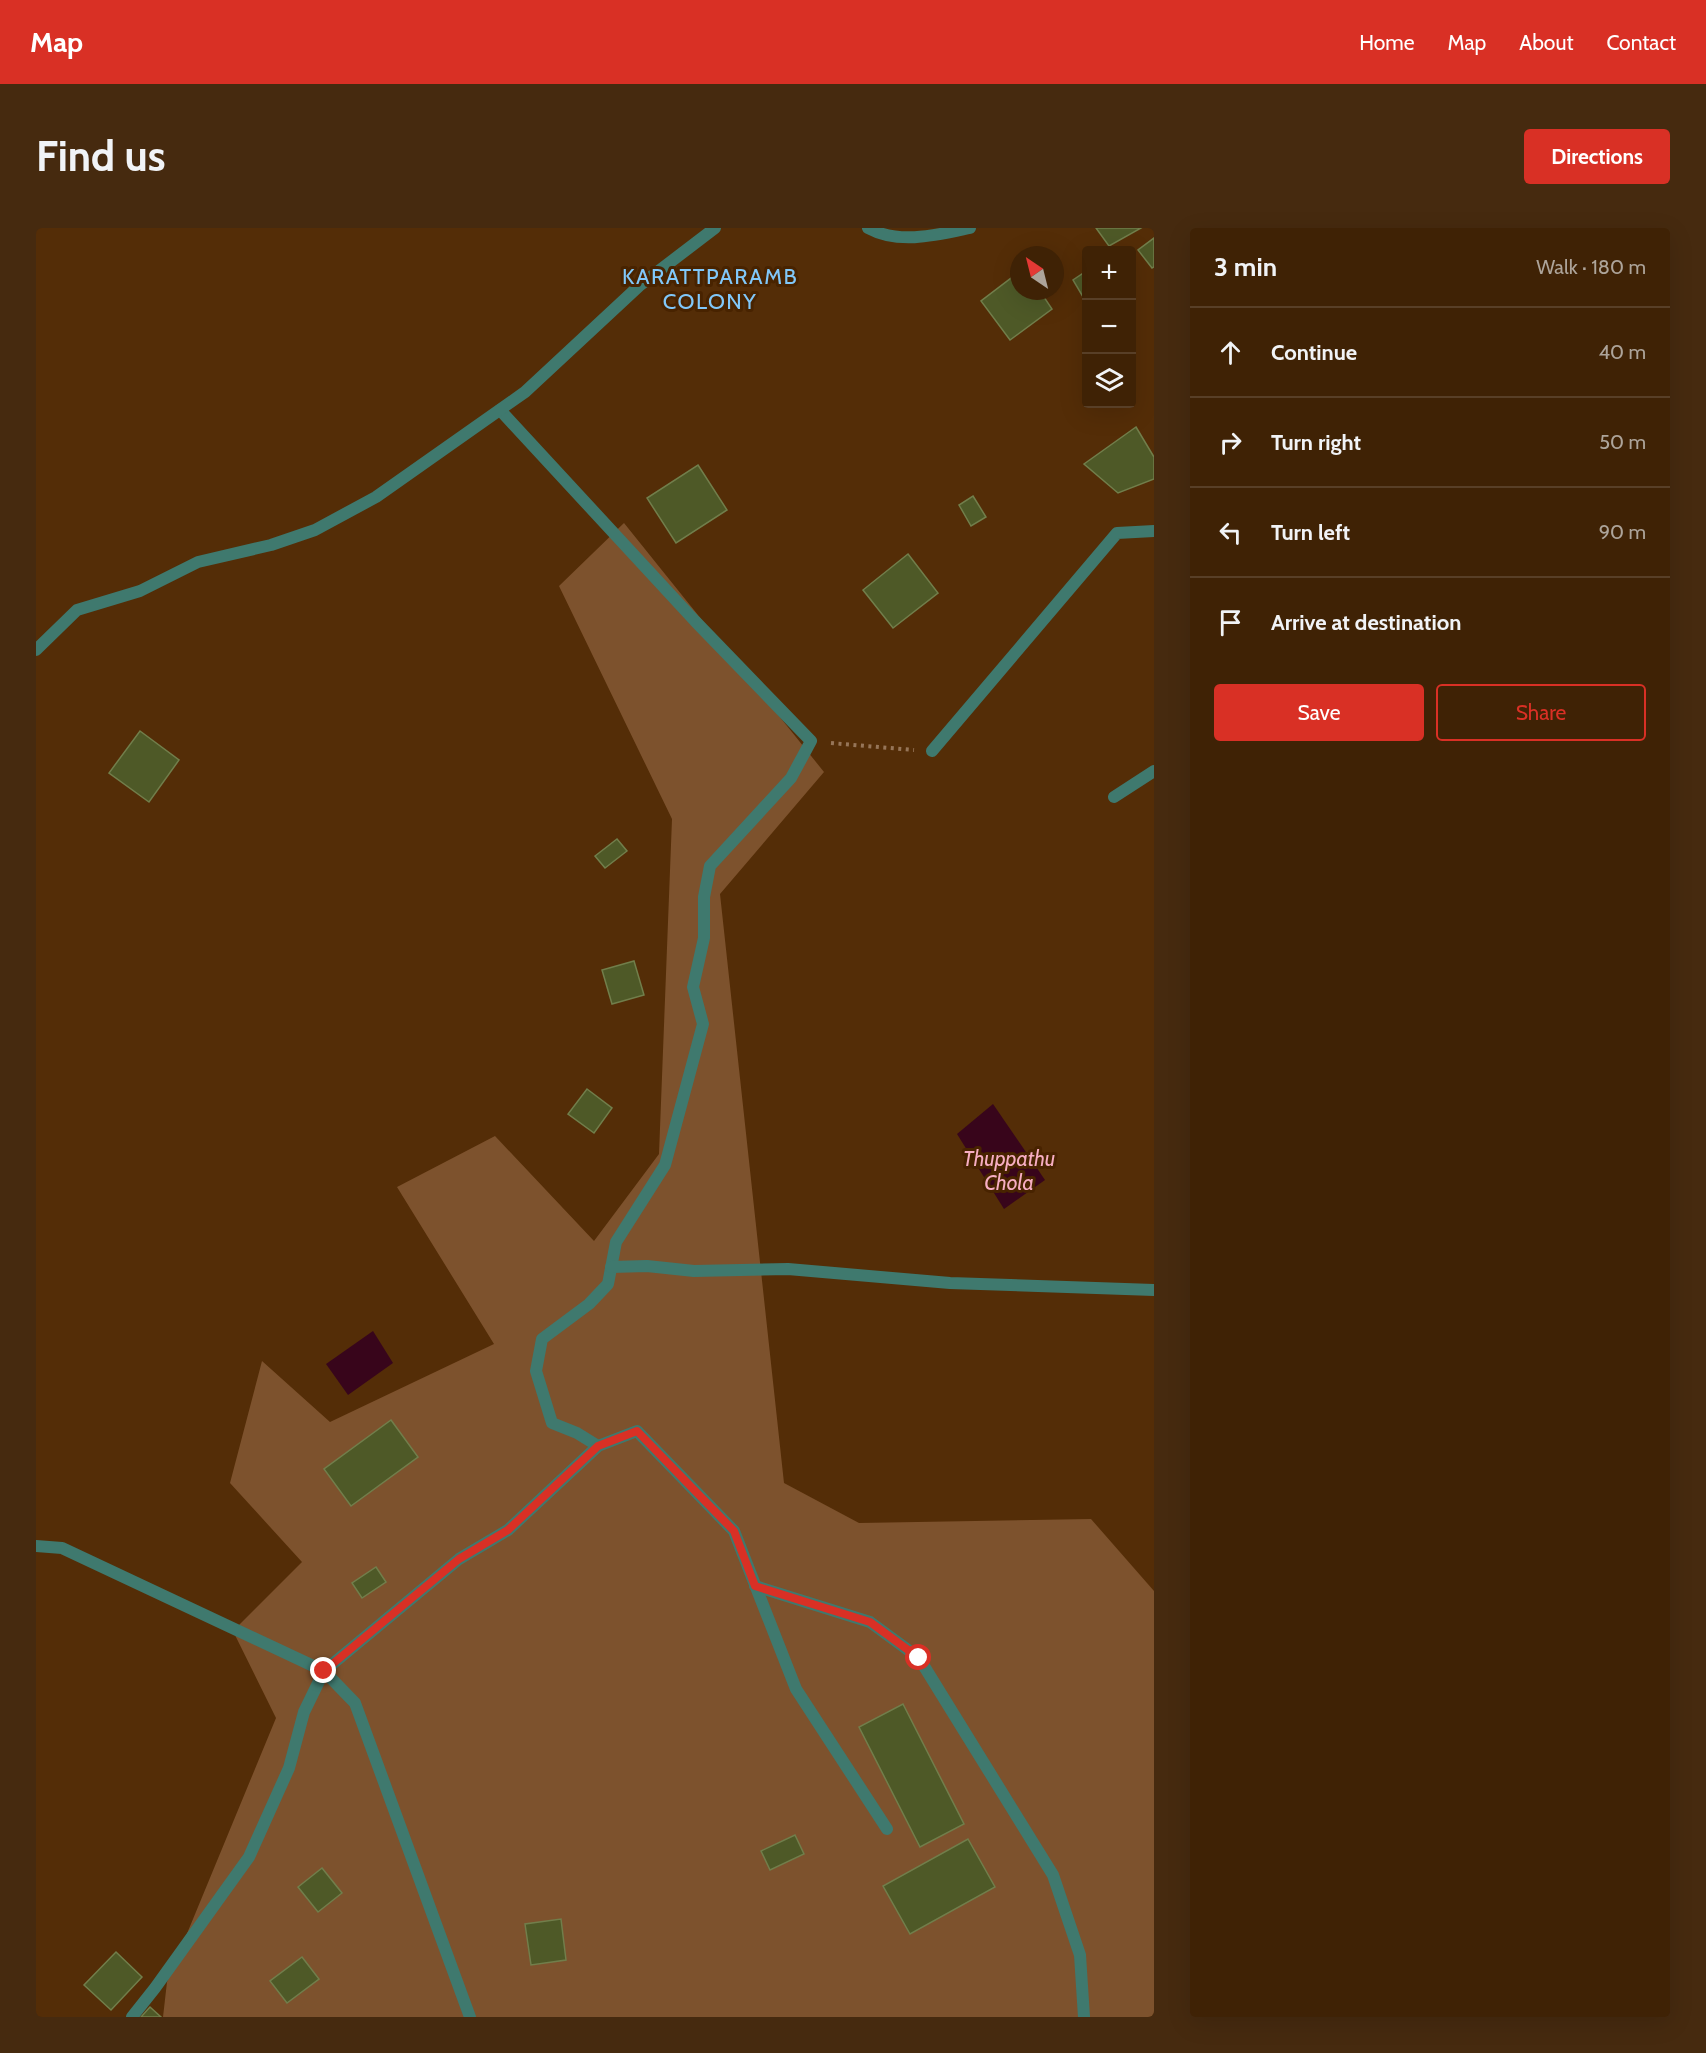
<!DOCTYPE html>
<html lang="en">
<head>
<meta charset="utf-8">
<style>
	:root { --surface:#3f2205; --page:#462a0f; --text:#f1f3f6; --muted:#ada49a; --line:#583f27; --accent:#d93025 }
	body { margin:0; font-family:Cabin,sans-serif; background:var(--page); color:var(--text) }
	.controls { position:absolute; right:18px; top:18px; display:grid; overflow:hidden; border-radius:6px; box-shadow:0 6px 24px #0002 }
	.controls button { width:54px; height:54px; display:grid; place-items:center; padding:0; border:0; border-bottom:2px solid var(--line); background:var(--surface); color:var(--text); font:30px sans-serif }
	.compass { position:absolute; left:974px; top:18px; width:54px; height:54px; border-radius:50%; background:var(--surface); box-shadow:0 6px 24px #0002; rotate:325deg }
	.stop { position:absolute; width:18px; height:18px; margin:-14px; border:4px solid #d93025; border-radius:50%; background:#fff }
	.stop.end { background:#d93025; border-color:#fff; box-shadow:0 2px 6px #0008 }
	.list { margin:0; padding:0; list-style:none }
	h2 { display:flex; justify-content:space-between; align-items:center; height:78px; margin:0; padding:0 24px; font-size:26px }
	h2 small { font-size:20px; font-weight:400; color:var(--muted) }
	.list li { display:grid; grid-template-columns:39px 1fr auto; gap:18px; align-items:center; box-sizing:border-box; height:90px; padding:0 24px; border-top:2px solid var(--line) }
	.list b { display:block; font-size:22px; white-space:nowrap }
	.list em { font-size:20px; font-style:normal; color:var(--muted) }
	.actions { display:flex; gap:12px; padding:18px 24px }
	.actions a { flex:1; padding:14px 0; border:2px solid var(--accent); border-radius:6px; text-align:center; font-size:21px; color:var(--accent) }
	.actions .main { background:var(--accent); color:#fff }
	.icon { flex:none; width:33px; height:33px; fill:none; stroke:currentColor; stroke-width:2; stroke-linecap:round; stroke-linejoin:round }
	.map { position:relative; flex:none; width:1118px; height:1789px; overflow:hidden; border-radius:6px }
	header { display:flex; align-items:center; gap:36px; box-sizing:border-box; height:84px; padding:0 30px; background:var(--accent); color:#fff }
	header strong { font-size:28px }
	nav { display:flex; gap:33px; margin-inline-start:auto; font-size:21px }
	.intro { display:flex; align-items:center; justify-content:space-between; box-sizing:border-box; height:144px; padding:0 36px }
	h1 { margin:0; font-size:42px }
	.button { padding:15px 27px; border-radius:6px; background:var(--accent); color:#fff; font-size:21px; font-weight:700 }
	main { display:flex; gap:36px; padding:0 36px }
	aside { flex:1; background:var(--surface); border-radius:6px; box-shadow:0 6px 24px #0002 }
	.map>svg:first-child { display:block }
	.green { fill:#7d522d }
	.water { fill:#38051b }
	.building { fill:#4e5927; stroke:#717e4b; stroke-width:1.5 }
	.lines { fill:none; stroke-linecap:round; stroke-linejoin:round }
	.path { stroke:#967558; stroke-width:4; stroke-dasharray:3 4.5; stroke-linecap:butt }
	.street { stroke:#3f796e; stroke-width:12 }
	.route { stroke:#d93025; stroke-width:8 }
	.labels { text-anchor:middle; stroke-width:6; stroke-linejoin:round; paint-order:stroke }
	.water-label { font-size:21px; font-style:italic; fill:#f7aec3; stroke:#482300 }
	.quarter-label { font-size:22px; letter-spacing:1.5px; fill:#81c8f9; stroke:#482300 }
</style>
</head>
<body>
<header>
<strong>Map</strong>
<nav><a>Home</a><a>Map</a><a>About</a><a>Contact</a></nav>
</header>
<div class="intro"><h1>Find us</h1><a class="button">Directions</a></div>
<main>
<div class="map">
<svg width="1118" height="1789" viewBox="0 0 1118 1789">
	<rect width="100%" height="100%" fill="#542d07"/>
	<path class="green" d="M588 295 788 544 684 666 748 1255 823 1295 1055 1291 1118 1363V1789H127L131 1754 240 1490 197 1403 266 1334 194 1255 226 1133 294 1194 458 1116 361 959 459 908 558 1013 623 926 636 591 523 358Z"/>
	<g class="water">
		<path d="M957 876 1009 952 968 981 921 906Z"/>
		<path d="M337 1103 357 1135 312 1167 290 1136Z"/>
	</g>
	<g class="building">
		<path d="M1060 0H1105L1073 18Z"/>
		<path d="M1118 10V39L1116 40 1102 22Z"/>
		<path d="M983 44V63H1004L1016 81 974 112 945 73Z"/>
		<path d="M1049 44 1050 47V74L1037 52Z"/>
		<path d="M1100 199 1118 229V251L1082 265 1048 236Z"/>
		<path d="M662 237 691 282 640 315 611 270Z"/>
		<path d="M937 268 950 289 935 298 923 277Z"/>
		<path d="M872 326 902 365 857 400 827 362Z"/>
		<path d="M104 503 143 532 113 574 73 545Z"/>
		<path d="M581 611 591 623 569 640 559 628Z"/>
		<path d="M598 733 608 767 576 776 566 742Z"/>
		<path d="M551 861 576 880 558 905 532 886Z"/>
		<path d="M355 1192 382 1229 315 1278 288 1241Z"/>
		<path d="M340 1339 350 1354 326 1370 316 1355Z"/>
		<path d="M867 1476 928 1596 884 1619 823 1499Z"/>
		<path d="M759 1607 768 1626 734 1642 725 1623Z"/>
		<path d="M932 1611 959 1659 874 1706 847 1658Z"/>
		<path d="M286 1640 306 1665 282 1684 262 1659Z"/>
		<path d="M525 1691 530 1732 495 1737 489 1696Z"/>
		<path d="M80 1724 106 1749 75 1782 48 1757Z"/>
		<path d="M266 1729 283 1751 251 1775 234 1753Z"/>
		<path d="M114 1779 125 1789H105Z"/>
	</g>
	<g class="lines">
		<path class="path" d="M795 515 878 522"/>
		<g class="street">
			<path d="M832 0C863 17 901 7 934 0"/>
			<path d="M464 182 659 393 775 513 755 550 674 638 668 669V710L657 759 667 796 629 937 580 1014 572 1056 553 1076 506 1111 500 1143 516 1195 541 1205 562 1218"/>
			<path d="M0 422 41 382 104 363 162 334 235 317 279 302 340 269 489 164 603 58 679 0"/>
			<path d="M896 523 1081 305 1118 303"/>
			<path d="M1078 569 1118 543"/>
			<path d="M575 1039 611 1038 658 1043 752 1041 914 1055 1118 1062"/>
			<path d="M0 1318 26 1320 288 1443 319 1475 434 1789"/>
			<path d="M719 1358 834 1394 883 1430 1017 1647 1044 1727 1048 1789"/>
			<path d="M96 1789 119 1760 213 1629 253 1540 268 1484 288 1443 423 1331 472 1302 562 1218 601 1203 698 1303 760 1461 851 1601"/>
		</g>
	</g>
	<g class="lines">
		<path class="route" d="M288 1443 423 1331 472 1302 562 1218 601 1203 698 1303 719 1358 834 1394 883 1430"/>
	</g>
	<g class="labels">
		<g class="water-label">
			<text x="973" y="938">Thuppathu<tspan x="973" dy="24">Chola</tspan></text>
		</g>
		<g class="quarter-label">
			<text x="674" y="56">KARATTPARAMB<tspan x="674" dy="25">COLONY</tspan></text>
		</g>
	</g>
</svg>
<div class="controls">
<button>+</button>
<button>−</button>
<button><svg class="icon" aria-label="layers" viewBox="0 0 24 24"><path d="M12 4l9 5-9 5-9-5zM3 14l9 5 9-5"/></svg></button>
</div>
<svg class="compass" viewBox="-18 -18 36 36"><path d="M0-13l5 13h-10z" fill="#e53935"/><path d="M0 13l5-13h-10z" fill="#ada49a"/></svg>
<div class="stop" style="left:883px;top:1430px"></div>
<div class="stop end" style="left:288px;top:1443px"></div>
</div>
<aside>
<h2>3 min<small>Walk · 180 m</small></h2>
<ul class="list">
<li><svg class="icon" aria-label="ahead" viewBox="0 0 24 24"><path d="M12 20V5M6 11l6-6 6 6"/></svg><div><b>Continue</b></div><em>40 m</em></li>
<li><svg class="icon" aria-label="right" viewBox="0 0 24 24"><path d="M7 20v-9h11M14 6l5 5-5 5"/></svg><div><b>Turn right</b></div><em>50 m</em></li>
<li><svg class="icon" aria-label="left" viewBox="0 0 24 24"><path d="M17 20v-9H6M10 6l-5 5 5 5"/></svg><div><b>Turn left</b></div><em>90 m</em></li>
<li><svg class="icon" aria-label="arrive" viewBox="0 0 24 24"><path d="M6 21V4h12l-3 4 3 4H6"/></svg><div><b>Arrive at destination</b></div></li>
</ul>
<div class="actions"><a class="main">Save</a><a>Share</a></div>
</aside>
</main>
</body>
</html>
